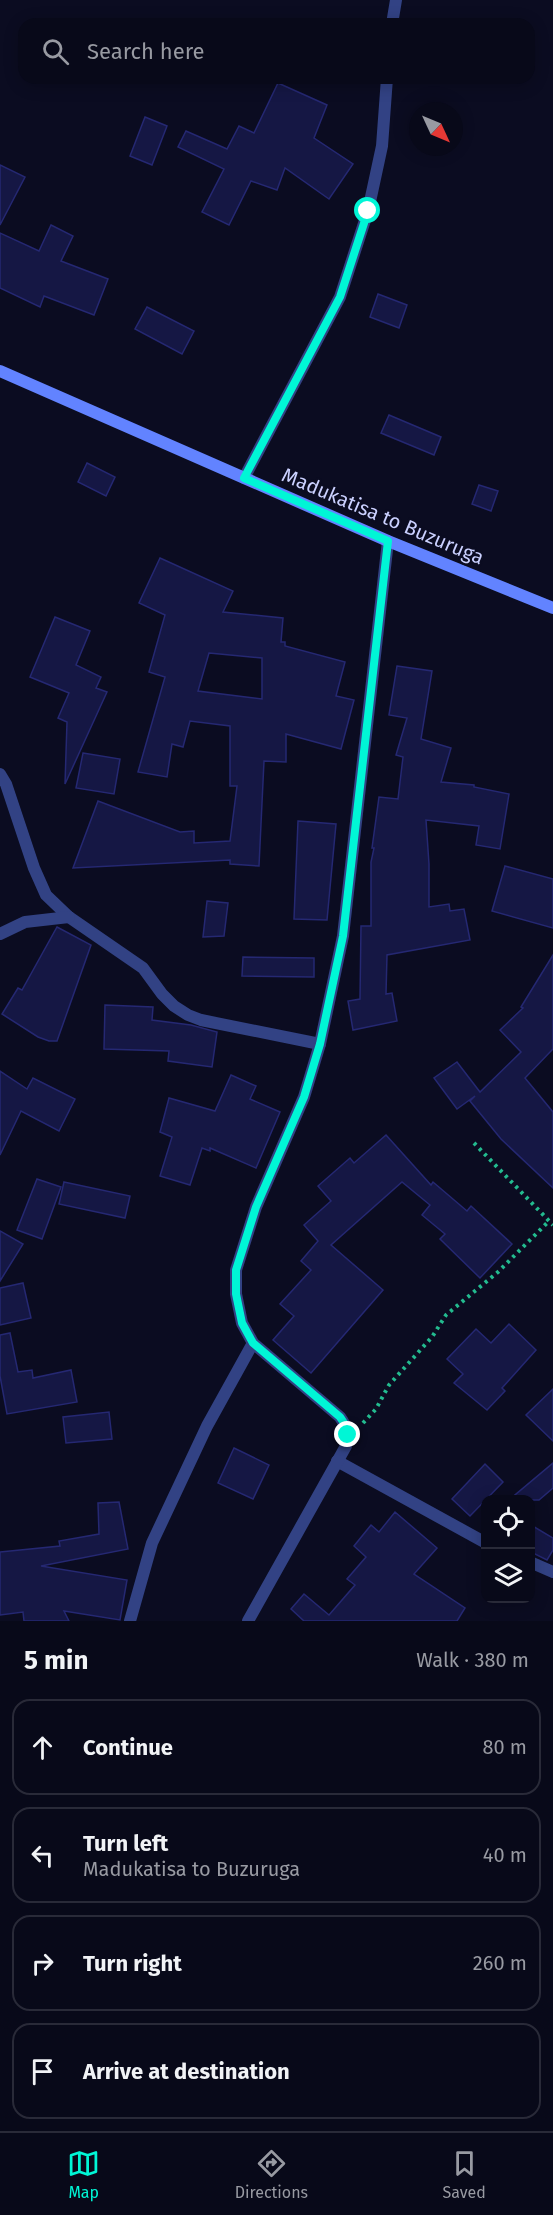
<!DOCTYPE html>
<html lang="en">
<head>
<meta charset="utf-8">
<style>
	:root { --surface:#080919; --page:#111222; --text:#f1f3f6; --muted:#989aa2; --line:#292a38; --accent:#00f6d6 }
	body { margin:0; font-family:"Fira Sans",sans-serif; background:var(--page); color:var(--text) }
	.controls { position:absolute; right:18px; bottom:18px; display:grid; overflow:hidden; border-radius:12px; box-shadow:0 3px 15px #0003 }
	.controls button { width:54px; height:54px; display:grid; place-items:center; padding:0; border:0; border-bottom:2px solid var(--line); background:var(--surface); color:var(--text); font:30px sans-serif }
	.compass { position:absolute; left:409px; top:102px; width:54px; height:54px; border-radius:50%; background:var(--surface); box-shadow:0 3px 15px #0003; rotate:134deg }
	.stop { position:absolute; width:18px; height:18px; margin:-14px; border:4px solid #00f6d6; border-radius:50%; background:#fff }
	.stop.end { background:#00f6d6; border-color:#fff; box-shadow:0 2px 6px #0008 }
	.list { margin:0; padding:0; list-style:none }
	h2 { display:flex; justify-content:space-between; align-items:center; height:78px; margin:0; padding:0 24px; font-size:26px }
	h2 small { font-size:20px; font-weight:400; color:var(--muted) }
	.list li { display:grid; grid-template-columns:39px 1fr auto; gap:18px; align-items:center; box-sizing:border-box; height:96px; margin:0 12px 12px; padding:0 12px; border:2px solid var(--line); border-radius:18px }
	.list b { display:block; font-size:22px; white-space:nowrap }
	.list p { margin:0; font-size:20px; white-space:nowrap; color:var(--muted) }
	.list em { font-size:20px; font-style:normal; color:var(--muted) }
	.icon { flex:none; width:33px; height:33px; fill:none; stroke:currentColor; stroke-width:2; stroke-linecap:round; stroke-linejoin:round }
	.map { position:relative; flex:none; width:553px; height:1621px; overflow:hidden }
	.search { position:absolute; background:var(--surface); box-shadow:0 3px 15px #0003; left:18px; right:18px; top:18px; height:66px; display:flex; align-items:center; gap:15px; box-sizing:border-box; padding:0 21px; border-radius:18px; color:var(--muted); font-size:22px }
	.sheet { height:510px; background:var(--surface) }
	nav { display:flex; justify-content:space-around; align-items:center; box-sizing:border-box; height:84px; border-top:2px solid var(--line); background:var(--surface); font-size:16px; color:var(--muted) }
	nav a { display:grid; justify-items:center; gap:3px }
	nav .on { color:var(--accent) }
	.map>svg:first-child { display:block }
	.building { fill:#151744; stroke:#252872; stroke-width:1.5; fill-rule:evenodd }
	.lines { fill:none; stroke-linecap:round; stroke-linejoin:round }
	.path { stroke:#23bb8f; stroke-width:4; stroke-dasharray:3 4.5; stroke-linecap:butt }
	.street { stroke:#324284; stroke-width:12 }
	.secondary { stroke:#6283ff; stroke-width:12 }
	.route { stroke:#00f6d6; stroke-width:8 }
	.labels { text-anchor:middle; stroke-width:4.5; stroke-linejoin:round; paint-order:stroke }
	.street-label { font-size:20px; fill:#cbd1ff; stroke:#0b0c21 }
</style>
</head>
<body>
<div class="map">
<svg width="553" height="1621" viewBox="0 0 553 1621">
	<rect width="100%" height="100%" fill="#0b0c21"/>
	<g class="building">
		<path d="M278 83 327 105 314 138 353 164 329 199 285 168 277 190 251 181 229 225 202 212 224 169 178 147 186 131 227 149 239 126 254 133Z"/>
		<path d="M145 117 167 126 152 165 130 156Z"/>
		<path d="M0 165 25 177 0 225Z"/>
		<path d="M51 225 73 236 61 261 108 279 94 315 44 296 40 307 0 288V233L39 251Z"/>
		<path d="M378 294 407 305 399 328 370 317Z"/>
		<path d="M147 307 194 331 182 354 135 329Z"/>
		<path d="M389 415 441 437 434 455 381 433Z"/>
		<path d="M87 463 115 477 106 496 78 482Z"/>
		<path d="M479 485 498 491 491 511 472 504Z"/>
		<path d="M160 558 233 591 223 612 283 618 281 642H285V646L345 662 336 696 354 700 341 749 286 734V762L264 761 259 866 230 864V860L73 868 98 801 180 832 194 831V843L230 841 237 786H230V726L190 721 183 747 172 744 167 777 138 772 165 677 149 672 165 615 139 603ZM209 653 262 658V699L198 691Z"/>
		<path d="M55 617 90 631 76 665 101 677 96 688 107 692 65 784 67 722 58 718 69 693 30 677Z"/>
		<path d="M397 666 432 671 421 739 451 748 441 782 474 785V787L509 794 500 849 476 845 479 826 426 820 429 864V907L449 904 450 911 464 909 470 940 387 955 386 994 392 993 397 1021 353 1030 348 1001 360 999 361 926H371V862L374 848H372L379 797 398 799 403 757 396 755 407 718 389 715Z"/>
		<path d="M83 753 120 759 114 794 76 788Z"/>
		<path d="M298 821 336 824 327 920 294 919Z"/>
		<path d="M505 866 553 879V928L492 911Z"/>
		<path d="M207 901 228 903 224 936 203 937Z"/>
		<path d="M57 927 91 945 57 1041H49L38 1037 2 1014 18 988 22 990Z"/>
		<path d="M553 955V1049L525 1078 553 1112V1188L501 1139 470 1101 475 1096 457 1109 434 1078 457 1062 480 1092 521 1052 500 1030 523 1008 521 1007Z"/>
		<path d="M243 957 314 958V977L242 976Z"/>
		<path d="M105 1005 153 1007 152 1020 191 1025 217 1032 212 1067 168 1061 169 1051 104 1049Z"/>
		<path d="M0 1071 27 1089 33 1078 75 1099 59 1131 21 1111 0 1155Z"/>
		<path d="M231 1075 256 1086 250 1099 280 1112 256 1168 210 1148V1151L202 1148 190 1185 160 1176 172 1137 160 1132 169 1098 215 1111Z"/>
		<path d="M386 1135 431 1185 433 1182 467 1211 471 1206 512 1244 480 1278 440 1239 445 1234 422 1215 430 1205 402 1182 331 1245 383 1290 311 1373 273 1340 294 1316 280 1304 311 1270 301 1261 318 1241 304 1225 331 1201 318 1186 350 1158 354 1163Z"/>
		<path d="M37 1179 61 1187 42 1239 17 1230Z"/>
		<path d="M64 1182 130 1196 125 1218 59 1204Z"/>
		<path d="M0 1231 23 1244 0 1281Z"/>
		<path d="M23 1283 31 1318 0 1325V1288Z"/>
		<path d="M509 1324 536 1350 502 1388 505 1391 487 1410 454 1383 463 1374 447 1359 476 1329 491 1343Z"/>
		<path d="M10 1333 18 1372 32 1370 33 1378 71 1370 77 1402 7 1414 0 1376V1335Z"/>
		<path d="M553 1389V1441L526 1415Z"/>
		<path d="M109 1412 112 1439 66 1443 63 1417Z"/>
		<path d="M234 1448 269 1465 253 1499 218 1483Z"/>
		<path d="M553 1463V1488L539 1500H509Z"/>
		<path d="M485 1464 503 1482 470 1516 452 1499Z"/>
		<path d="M119 1502 128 1549 41 1566 127 1580 120 1620 64 1611 69 1621H24L23 1612 0 1615V1552L60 1546 59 1541 99 1534 98 1503Z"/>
		<path d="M395 1512 437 1548 414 1574 465 1608 457 1621H304L291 1609 304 1594 329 1615 355 1585 347 1579 366 1557 354 1546 371 1525 379 1532Z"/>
		<path d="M531 1525 553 1538V1550L547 1560 531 1552Z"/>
	</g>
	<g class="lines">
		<g class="path">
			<path d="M474 1143 553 1225"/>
			<path d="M363 1423 376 1409 389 1385 432 1337 446 1315 498 1272 548 1222"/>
		</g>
		<g class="street">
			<path d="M392 24 396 0"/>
			<path d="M244 478 340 297 368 211 382 146 387 78"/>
			<path d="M0 774 6 784 34 868 46 895 69 917 143 968 162 994 174 1006 188 1015 201 1020 320 1044"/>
			<path d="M0 934 25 922 69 917"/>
			<path d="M337 1461 486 1543"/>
			<path d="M530 1562 553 1572"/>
			<path d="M130 1621 152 1543 207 1426 253 1343"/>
			<path d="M248 1621 346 1446C349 1433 347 1427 340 1417L253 1343 242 1323 236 1294V1270L256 1207 304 1097 320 1044 343 936 388 541"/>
		</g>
		<path class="secondary" d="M0 371 388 541 553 608"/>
	</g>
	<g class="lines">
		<path class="route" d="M348 1435 346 1426 340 1417 253 1343 242 1323 236 1294V1270L256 1207 304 1097 320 1044 343 936 388 541 244 478 340 297 368 211"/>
	</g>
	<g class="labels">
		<g class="street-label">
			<text transform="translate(383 516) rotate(23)" y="7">Madukatisa to Buzuruga</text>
		</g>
	</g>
</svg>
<div class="controls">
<button><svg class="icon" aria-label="locate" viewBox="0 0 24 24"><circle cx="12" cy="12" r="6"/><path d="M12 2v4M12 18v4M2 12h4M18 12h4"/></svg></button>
<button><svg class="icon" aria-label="layers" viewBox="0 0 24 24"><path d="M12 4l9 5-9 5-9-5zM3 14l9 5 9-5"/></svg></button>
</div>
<svg class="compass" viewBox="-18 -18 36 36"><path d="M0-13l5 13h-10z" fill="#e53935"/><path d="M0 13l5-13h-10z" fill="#989aa2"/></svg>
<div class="stop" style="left:368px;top:211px"></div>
<div class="stop end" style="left:348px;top:1435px"></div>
<div class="search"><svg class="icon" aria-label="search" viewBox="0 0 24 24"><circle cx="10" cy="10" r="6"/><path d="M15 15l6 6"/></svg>Search here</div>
</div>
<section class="sheet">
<h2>5 min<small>Walk · 380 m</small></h2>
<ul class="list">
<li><svg class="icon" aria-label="ahead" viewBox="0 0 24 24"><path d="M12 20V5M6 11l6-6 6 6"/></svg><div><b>Continue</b></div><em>80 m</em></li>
<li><svg class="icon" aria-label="left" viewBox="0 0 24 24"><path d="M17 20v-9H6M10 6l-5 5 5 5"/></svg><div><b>Turn left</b><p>Madukatisa to Buzuruga</p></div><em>40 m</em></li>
<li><svg class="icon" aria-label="right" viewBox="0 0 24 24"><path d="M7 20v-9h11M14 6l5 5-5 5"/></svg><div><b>Turn right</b></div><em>260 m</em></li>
<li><svg class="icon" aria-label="arrive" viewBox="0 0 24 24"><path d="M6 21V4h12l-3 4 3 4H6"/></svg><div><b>Arrive at destination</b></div></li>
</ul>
</section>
<nav>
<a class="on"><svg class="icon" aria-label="map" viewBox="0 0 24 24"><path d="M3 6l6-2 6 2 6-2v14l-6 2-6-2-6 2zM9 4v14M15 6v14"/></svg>Map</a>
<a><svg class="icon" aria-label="directions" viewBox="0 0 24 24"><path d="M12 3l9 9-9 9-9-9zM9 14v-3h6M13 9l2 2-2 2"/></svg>Directions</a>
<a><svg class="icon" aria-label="saved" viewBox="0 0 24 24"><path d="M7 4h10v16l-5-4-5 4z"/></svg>Saved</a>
</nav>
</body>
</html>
